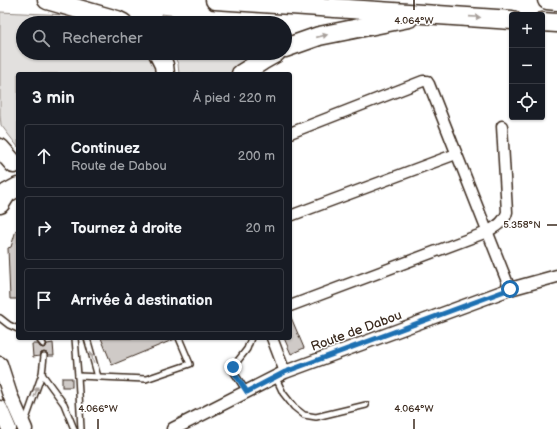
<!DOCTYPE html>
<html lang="fr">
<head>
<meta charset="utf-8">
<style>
	:root { --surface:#171b24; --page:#242831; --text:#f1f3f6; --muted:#9ea1a6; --line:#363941 }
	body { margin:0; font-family:"Balsamiq Sans",sans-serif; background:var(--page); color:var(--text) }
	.controls { position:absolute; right:12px; top:12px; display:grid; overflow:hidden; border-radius:4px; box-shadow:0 1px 3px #0004 }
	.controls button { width:36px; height:36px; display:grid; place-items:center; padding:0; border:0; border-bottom:1px solid var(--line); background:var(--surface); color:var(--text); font:20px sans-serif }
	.stop { position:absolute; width:12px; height:12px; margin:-9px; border:3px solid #1f6fb2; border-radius:50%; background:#fff }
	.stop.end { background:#1f6fb2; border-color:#fff; box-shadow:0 1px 4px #0008 }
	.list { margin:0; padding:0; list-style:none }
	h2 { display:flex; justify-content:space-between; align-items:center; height:52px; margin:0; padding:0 16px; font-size:17px }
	h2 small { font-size:13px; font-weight:400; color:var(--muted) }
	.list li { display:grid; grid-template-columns:26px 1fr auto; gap:12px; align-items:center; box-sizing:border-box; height:64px; margin:0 8px 8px; padding:0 8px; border:1px solid var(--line); border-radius:4px }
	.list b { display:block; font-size:15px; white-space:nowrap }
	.list p { margin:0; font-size:13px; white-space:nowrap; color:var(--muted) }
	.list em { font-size:13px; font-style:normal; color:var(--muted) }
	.icon { flex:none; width:22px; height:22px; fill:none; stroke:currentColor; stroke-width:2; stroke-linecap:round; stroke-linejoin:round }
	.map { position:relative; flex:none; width:557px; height:429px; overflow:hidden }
	.search { position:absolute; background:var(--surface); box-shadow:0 1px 3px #0004; left:16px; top:16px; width:276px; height:44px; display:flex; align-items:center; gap:10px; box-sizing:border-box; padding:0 14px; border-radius:22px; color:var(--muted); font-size:15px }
	.panel { position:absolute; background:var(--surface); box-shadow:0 1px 3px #0004; left:16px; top:72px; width:276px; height:268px; border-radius:4px }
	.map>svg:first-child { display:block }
	.green { fill:#e2e0de; stroke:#8e857e }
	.building { fill:#cfcac7; stroke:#3b2a1e }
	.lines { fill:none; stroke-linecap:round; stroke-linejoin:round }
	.service-casing { stroke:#3b2a1e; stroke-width:8 }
	.minor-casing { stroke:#3b2a1e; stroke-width:13 }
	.tertiary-casing { stroke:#3b2a1e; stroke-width:15 }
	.secondary-casing { stroke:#3b2a1e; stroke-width:17 }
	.motorway-casing { stroke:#3b2a1e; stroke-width:21 }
	.service { stroke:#fff; stroke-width:5 }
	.minor { stroke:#fff; stroke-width:10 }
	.tertiary { stroke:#fff; stroke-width:12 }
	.secondary { stroke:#fff; stroke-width:14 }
	.motorway { stroke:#fff; stroke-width:18 }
	.oneway { fill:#a79f9a }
	.route { stroke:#1f6fb2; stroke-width:5 }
	.ticks { fill:none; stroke:#3b2a1e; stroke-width:1.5 }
	.labels { text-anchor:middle; stroke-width:3; stroke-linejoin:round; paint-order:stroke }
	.street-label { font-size:13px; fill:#3b2a1e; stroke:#fff }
	.ticks-label { font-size:10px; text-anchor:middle; fill:#3b2a1e; stroke:#fff; stroke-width:3; stroke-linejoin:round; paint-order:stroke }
</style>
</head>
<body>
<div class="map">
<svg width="557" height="429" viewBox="0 0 557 429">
	<rect width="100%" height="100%" fill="#fff"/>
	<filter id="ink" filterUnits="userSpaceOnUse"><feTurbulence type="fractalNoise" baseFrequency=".025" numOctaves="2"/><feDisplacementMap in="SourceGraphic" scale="8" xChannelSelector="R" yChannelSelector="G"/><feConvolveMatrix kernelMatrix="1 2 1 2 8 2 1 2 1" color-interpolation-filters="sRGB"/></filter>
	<g filter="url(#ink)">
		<g class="green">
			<path d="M0 12 89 16 111 23H23V53H154L162 74H18V147L1 125 0 115Z"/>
			<path d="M161 14 240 23H162Z"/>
			<path d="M173 53H265L233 74H179L178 64Z"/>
		</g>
		<g class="building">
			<path d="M16 230H18V299H10L8 248 11 247Z"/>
			<path d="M290 315 304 348 291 354 284 338H290Z"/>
			<path d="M101 338H175V339L112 365Z"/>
			<path d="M53 343 54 356H48L47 353 44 352 41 353 40 356 33 357 32 344H38L40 347 43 348 46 347 47 344Z"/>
			<rect x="62" y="378" width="10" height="9"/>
		</g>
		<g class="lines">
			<g class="service-casing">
				<g id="service">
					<path d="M0 318 9 325 18 329"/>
					<path d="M38 338 43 344"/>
					<path d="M75 338 78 376 81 429"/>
					<path d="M87 338 98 377"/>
					<path d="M42 374 64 404 74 429"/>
					<path d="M78 376 146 379 190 364 179 338"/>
					<path d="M276 378 283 393 294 407 304 415 316 417 366 405"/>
					<path d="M246 391 233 371V367L247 349 251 338"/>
					<path d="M25 422 42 374 44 356"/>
				</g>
			</g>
			<g class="minor-casing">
				<g id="minor">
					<path d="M290 133 423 81H427L429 84 510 289"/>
					<path d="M290 216 456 154"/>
					<path d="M290 306 487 232C495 227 505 222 507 212L502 126"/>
					<path d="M272 338 285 372"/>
				</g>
			</g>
			<g class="tertiary-casing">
				<path id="tertiary" d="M173 429 285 372 510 289 557 276"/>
			</g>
			<g class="secondary-casing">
				<g id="secondary">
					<path d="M0 364 10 395 25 429"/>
					<path d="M0 408 9 429"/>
				</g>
			</g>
			<g class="motorway-casing">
				<g id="motorway">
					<path d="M47 0 117 20 123 23"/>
					<path d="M215 0 512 20"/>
					<path d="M547 0 557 1"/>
					<path d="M542 22 557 23"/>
					<path d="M285 48 319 36 409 18"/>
					<path d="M158 53 164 65 165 74"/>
					<path d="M241 74 262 61 276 53"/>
					<path d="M0 148 14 164"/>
					<path d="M0 204 7 193 18 187"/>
				</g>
			</g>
			<use href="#service" class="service"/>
			<use href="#minor" class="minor"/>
			<use href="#tertiary" class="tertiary"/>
			<use href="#secondary" class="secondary"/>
			<use href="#motorway" class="motorway"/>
		</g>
		<defs><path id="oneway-solid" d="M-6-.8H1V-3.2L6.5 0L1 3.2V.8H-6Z"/></defs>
		<g class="oneway">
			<use href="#oneway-solid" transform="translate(475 17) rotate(4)"/>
			<use href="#oneway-solid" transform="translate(322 36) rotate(-13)"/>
			<use href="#oneway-solid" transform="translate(92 357) rotate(-106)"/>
			<use href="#oneway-solid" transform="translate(36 392) rotate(-70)"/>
		</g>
	</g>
	<g class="lines" filter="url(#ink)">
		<path class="route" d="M233 367V371L247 392 285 372 510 289"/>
	</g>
	<path class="ticks" d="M414 0V10M547 225H557M98 419V429M414 419V429"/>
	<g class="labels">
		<g class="street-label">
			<text transform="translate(356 330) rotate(-20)" y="5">Route de Dabou</text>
		</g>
	</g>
	<g class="ticks-label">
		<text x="414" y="24">4.064°W</text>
		<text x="522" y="228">5.358°N</text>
		<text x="98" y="412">4.066°W</text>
		<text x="414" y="412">4.064°W</text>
	</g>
</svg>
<div class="controls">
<button>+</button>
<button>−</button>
<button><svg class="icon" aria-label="locate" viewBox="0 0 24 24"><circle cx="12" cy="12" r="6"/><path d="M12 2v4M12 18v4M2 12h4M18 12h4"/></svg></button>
</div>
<div class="stop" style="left:510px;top:289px"></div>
<div class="stop end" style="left:233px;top:367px"></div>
<div class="search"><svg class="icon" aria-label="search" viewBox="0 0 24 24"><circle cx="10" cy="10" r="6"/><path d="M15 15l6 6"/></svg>Rechercher</div>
<section class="panel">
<h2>3 min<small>À pied · 220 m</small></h2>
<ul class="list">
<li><svg class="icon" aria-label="ahead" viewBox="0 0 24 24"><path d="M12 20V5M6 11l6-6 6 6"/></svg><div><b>Continuez</b><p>Route de Dabou</p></div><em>200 m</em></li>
<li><svg class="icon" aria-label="right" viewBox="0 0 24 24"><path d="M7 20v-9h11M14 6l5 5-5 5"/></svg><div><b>Tournez à droite</b></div><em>20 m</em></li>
<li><svg class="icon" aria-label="arrive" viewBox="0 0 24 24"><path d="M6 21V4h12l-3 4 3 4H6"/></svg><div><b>Arrivée à destination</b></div></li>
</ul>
</section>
</div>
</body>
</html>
